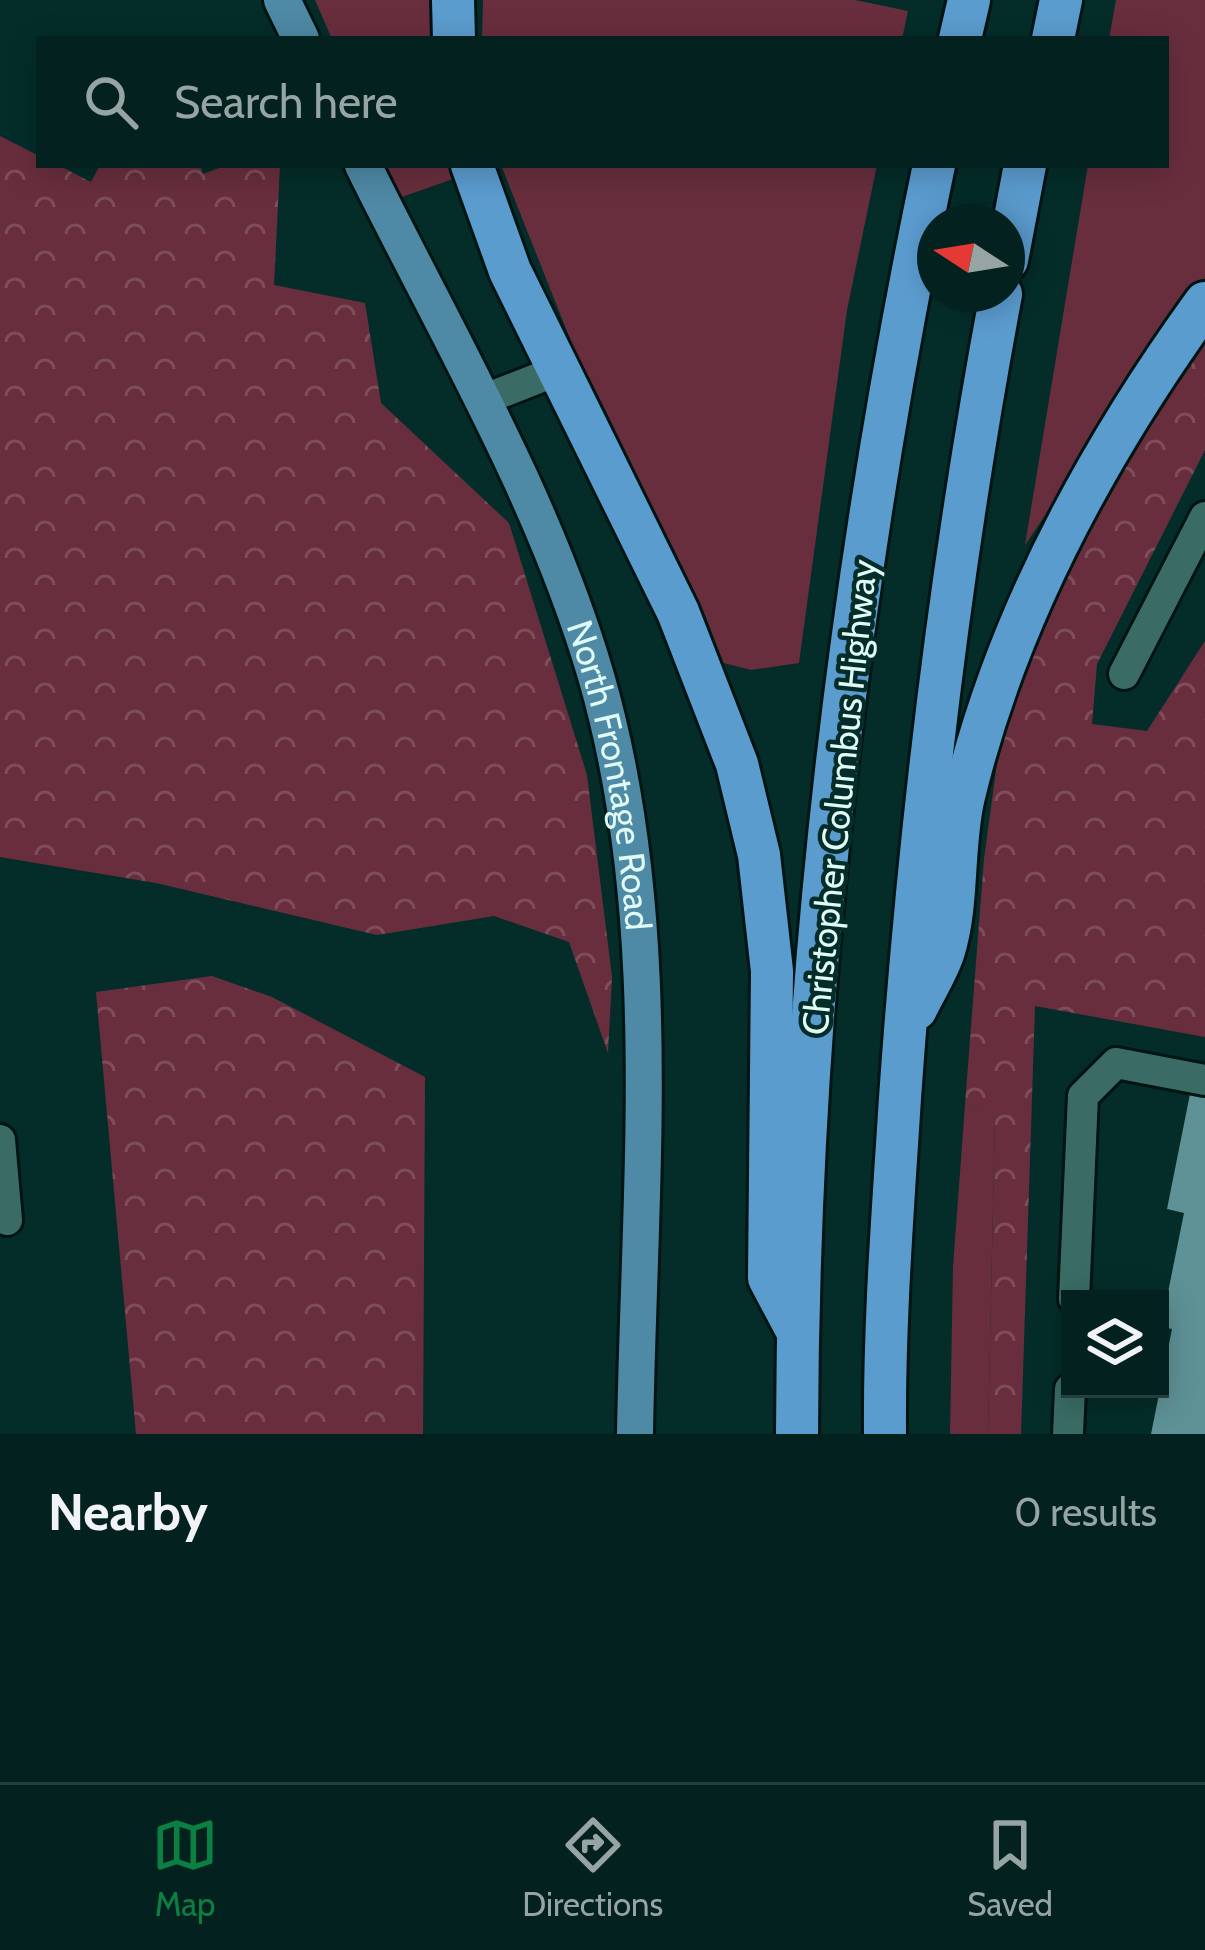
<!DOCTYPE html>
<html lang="en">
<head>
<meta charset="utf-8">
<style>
	:root { --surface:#03221f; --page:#0d2a28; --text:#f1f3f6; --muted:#97a4a4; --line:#243f3d; --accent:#0b8043 }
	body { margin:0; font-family:Cabin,sans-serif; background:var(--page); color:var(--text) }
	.controls { position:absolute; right:36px; bottom:36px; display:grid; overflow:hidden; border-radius:0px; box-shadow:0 6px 30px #0003 }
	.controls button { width:108px; height:108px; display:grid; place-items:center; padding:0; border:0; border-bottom:3px solid var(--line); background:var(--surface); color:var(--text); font:60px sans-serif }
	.compass { position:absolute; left:917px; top:204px; width:108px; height:108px; border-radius:50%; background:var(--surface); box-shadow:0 6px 30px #0003; rotate:282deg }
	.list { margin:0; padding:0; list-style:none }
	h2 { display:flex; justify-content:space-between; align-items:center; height:156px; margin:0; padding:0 48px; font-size:51px }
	h2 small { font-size:39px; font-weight:400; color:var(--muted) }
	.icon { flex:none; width:66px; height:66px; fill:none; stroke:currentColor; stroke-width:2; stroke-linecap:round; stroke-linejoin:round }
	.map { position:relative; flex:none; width:1205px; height:1434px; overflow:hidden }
	.search { position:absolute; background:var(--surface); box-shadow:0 6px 30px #0003; left:36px; right:36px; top:36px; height:132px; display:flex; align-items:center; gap:30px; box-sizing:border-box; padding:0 42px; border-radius:0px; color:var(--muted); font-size:45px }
	.sheet { height:348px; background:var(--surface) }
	nav { display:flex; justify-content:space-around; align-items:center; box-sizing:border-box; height:168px; border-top:3px solid var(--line); background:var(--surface); font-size:33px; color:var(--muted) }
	nav a { display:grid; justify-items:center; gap:6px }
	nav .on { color:var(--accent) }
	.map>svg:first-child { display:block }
	.green { fill:#692e3e }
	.forest { fill:url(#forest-crowns) }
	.building { fill:#5e9297 }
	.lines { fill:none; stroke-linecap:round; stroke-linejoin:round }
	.minor-casing { stroke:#001411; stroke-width:36 }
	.major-casing { stroke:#001411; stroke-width:42 }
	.highway-casing { stroke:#001411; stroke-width:48 }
	.minor { stroke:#3a6c65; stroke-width:30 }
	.major { stroke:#4e89a5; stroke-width:36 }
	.highway { stroke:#5b9ccf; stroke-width:42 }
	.labels { text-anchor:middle; stroke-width:9; stroke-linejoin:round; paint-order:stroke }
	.street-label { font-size:36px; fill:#e0faf5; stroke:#042d29 }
</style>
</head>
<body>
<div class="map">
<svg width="1205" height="1434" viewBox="0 0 1205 1434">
	<defs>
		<pattern id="forest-crowns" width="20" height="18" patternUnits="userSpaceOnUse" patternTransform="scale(3)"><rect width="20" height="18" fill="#692e3e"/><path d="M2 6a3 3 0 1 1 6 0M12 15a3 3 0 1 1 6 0" fill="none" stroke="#7e4d5a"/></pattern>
	</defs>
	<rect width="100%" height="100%" fill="#042d29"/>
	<g class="green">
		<path d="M315 0H430L435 39H332Z"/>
		<path d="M483 0H855L908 11 902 39H482Z"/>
		<path d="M1116 0H1205V278L1025 545 1088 165H1166V39H1109Z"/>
		<path d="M385 165H451L453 179 399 198Z"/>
		<path d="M501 165H877L847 310 799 663 751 670 696 656Z"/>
		<path d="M965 1105 995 1116 988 1434H950L953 1267Z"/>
	</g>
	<g class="forest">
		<path d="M0 136 39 156V165H58L91 182 100 165H200L203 174 227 165H280L274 285 365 303 381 403 509 523 587 775 612 977 608 1053 569 942 494 916 377 935 156 883 0 857Z"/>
		<path d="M1205 339V450L1097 664 1092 724 1147 731 1205 641V1037L1035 1006 1021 1434H988L995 1117 965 1105 984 859 1006 697 1126 454Z"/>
		<path d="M212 976 272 997 425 1077 423 1434H136L96 992Z"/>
	</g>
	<path class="building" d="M1190 1094 1205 1097V1434H1151L1172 1329 1161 1327 1184 1213 1167 1209Z"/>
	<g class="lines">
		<g class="minor-casing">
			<g id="minor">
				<path d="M480 401 559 370"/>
				<path d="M1124 674 1205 517"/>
				<path d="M0 1140 7 1220"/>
				<path d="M1074 1299 1083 1096 1116 1063 1205 1080"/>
				<path d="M1068 1434 1070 1389"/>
			</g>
		</g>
		<g class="major-casing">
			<g id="major">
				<path d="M282 0 301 39"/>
				<path id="s1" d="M363 165C445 331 544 498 596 676 667 921 639 1182 635 1434"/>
			</g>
		</g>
		<g class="highway-casing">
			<g id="highway">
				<path d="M453 0 454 39"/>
				<path d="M960 39 969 0"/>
				<path d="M1053 39 1061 0"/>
				<path d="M472 165 510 271 678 612 737 764 759 855 772 971 769 1278 795 1327"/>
				<path d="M1007 260 1025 165"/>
				<path d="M916 1009C925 990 938 970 944 951 959 902 952 846 964 796 1007 617 1098 451 1205 303"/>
				<path d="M797 1434C798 1008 847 582 934 165"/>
				<path d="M885 1434C884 1322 893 1209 900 1098 919 828 951 560 1001 294"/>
			</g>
		</g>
		<use href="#minor" class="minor"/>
		<use href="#major" class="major"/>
		<use href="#highway" class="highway"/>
	</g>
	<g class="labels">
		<g class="street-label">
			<text dy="13" stroke="none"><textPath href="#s1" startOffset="663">North Frontage Road</textPath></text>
			<text transform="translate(839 797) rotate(-84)" y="13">Christopher Columbus Highway</text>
		</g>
	</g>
</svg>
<div class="controls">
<button><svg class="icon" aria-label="layers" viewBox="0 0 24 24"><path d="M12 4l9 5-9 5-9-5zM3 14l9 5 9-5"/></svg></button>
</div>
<svg class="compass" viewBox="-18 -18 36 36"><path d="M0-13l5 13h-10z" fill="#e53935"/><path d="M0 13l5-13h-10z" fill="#97a4a4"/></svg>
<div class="search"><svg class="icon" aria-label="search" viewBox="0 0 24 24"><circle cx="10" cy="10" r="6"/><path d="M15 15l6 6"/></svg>Search here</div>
</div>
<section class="sheet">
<h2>Nearby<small>0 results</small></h2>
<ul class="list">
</ul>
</section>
<nav>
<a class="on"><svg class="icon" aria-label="map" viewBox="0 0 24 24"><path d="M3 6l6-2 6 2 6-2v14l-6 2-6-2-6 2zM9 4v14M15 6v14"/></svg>Map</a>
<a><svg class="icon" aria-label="directions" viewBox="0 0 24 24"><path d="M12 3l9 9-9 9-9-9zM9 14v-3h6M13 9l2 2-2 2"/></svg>Directions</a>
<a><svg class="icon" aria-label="saved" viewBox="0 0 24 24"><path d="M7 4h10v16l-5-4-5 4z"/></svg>Saved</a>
</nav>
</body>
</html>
